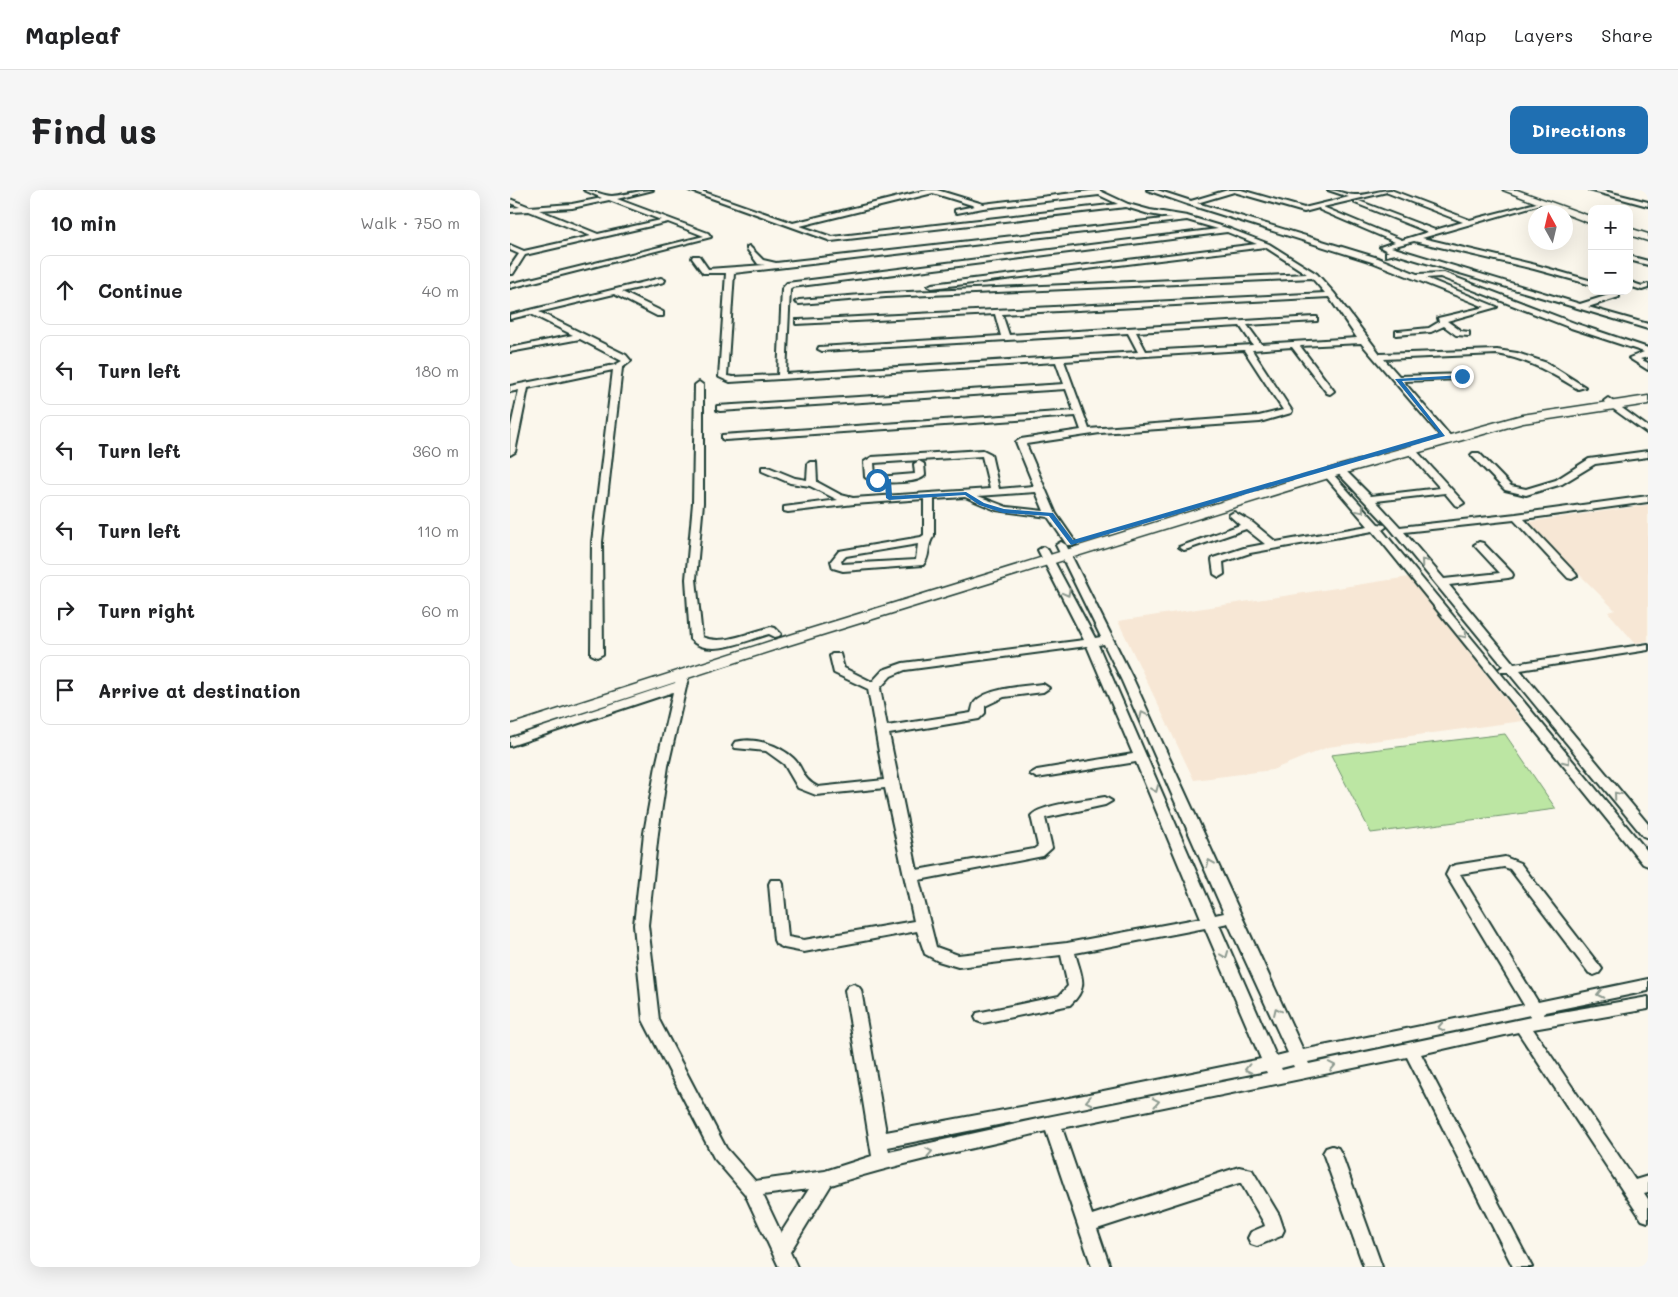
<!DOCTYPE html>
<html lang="en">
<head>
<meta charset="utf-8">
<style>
	:root { --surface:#fff; --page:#f6f6f6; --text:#202124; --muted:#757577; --line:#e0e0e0; --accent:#1f6fb2 }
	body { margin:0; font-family:Mali,sans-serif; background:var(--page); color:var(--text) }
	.controls { position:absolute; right:15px; top:15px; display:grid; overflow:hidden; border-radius:10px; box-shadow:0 5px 20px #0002 }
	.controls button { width:45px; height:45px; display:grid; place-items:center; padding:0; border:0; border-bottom:1px solid var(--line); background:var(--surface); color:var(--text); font:25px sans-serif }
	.compass { position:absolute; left:1018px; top:15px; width:45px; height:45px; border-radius:50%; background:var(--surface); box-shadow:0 5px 20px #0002; rotate:352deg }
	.stop { position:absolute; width:15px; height:15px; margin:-11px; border:4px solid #1f6fb2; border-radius:50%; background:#fff }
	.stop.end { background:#1f6fb2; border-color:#fff; box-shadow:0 1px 5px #0008 }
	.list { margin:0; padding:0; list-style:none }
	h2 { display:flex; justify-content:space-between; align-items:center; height:65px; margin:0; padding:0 20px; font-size:21px }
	h2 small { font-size:16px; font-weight:400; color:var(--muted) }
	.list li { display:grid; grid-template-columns:32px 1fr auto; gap:15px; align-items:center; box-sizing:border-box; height:70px; margin:0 10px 10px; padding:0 10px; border:1px solid var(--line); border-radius:10px }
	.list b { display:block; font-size:19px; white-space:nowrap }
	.list em { font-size:16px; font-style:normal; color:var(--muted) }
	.icon { flex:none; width:28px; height:28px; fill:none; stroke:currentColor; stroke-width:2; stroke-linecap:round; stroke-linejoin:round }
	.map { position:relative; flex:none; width:1138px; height:1077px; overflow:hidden; border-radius:10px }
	header { display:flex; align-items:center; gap:30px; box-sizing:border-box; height:70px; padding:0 25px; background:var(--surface); border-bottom:1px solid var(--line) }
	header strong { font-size:24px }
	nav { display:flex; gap:28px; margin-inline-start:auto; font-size:18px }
	.intro { display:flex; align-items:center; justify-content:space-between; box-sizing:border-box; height:120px; padding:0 30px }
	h1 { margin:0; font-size:35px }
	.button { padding:12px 22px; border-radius:10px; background:var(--accent); color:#fff; font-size:18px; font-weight:700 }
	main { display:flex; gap:30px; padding:0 30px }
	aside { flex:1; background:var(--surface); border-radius:10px; box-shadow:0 5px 20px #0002 }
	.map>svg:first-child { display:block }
	.built { fill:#f7e7d5 }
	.green { fill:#bce6a3; stroke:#6e926c }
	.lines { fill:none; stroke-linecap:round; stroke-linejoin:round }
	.minor-casing { stroke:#1f3d34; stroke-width:4 }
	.secondary-casing { stroke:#1f3d34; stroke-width:3 }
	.primary-casing { stroke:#1f3d34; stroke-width:3 }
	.minor { fill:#fbf7ec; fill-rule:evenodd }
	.secondary { fill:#fbf7ec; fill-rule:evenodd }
	.primary { fill:#fbf7ec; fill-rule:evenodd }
	.oneway { stroke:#8d9a90 }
	.route { fill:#1f6fb2 }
</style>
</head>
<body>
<header>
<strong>Mapleaf</strong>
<nav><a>Map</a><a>Layers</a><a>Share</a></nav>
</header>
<div class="intro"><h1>Find us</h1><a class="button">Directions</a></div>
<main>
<aside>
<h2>10 min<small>Walk · 750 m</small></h2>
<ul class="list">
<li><svg class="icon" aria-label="ahead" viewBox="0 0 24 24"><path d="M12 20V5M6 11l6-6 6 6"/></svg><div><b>Continue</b></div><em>40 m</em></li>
<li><svg class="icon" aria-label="left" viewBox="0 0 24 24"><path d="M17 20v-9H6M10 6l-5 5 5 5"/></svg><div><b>Turn left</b></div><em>180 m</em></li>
<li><svg class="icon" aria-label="left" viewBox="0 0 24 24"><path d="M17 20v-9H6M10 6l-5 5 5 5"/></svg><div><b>Turn left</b></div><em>360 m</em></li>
<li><svg class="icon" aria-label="left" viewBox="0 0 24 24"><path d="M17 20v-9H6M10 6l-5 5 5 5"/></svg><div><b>Turn left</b></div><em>110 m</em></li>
<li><svg class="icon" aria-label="right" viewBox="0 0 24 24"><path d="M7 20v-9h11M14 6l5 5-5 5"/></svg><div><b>Turn right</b></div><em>60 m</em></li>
<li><svg class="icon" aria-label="arrive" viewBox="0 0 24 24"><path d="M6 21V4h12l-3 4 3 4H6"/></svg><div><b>Arrive at destination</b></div></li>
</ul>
</aside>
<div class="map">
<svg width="1138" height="1077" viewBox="0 0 1138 1077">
	<rect width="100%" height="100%" fill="#fbf7ec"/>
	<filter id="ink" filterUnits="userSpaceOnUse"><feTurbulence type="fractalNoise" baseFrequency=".02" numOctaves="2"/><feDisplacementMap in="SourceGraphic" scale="10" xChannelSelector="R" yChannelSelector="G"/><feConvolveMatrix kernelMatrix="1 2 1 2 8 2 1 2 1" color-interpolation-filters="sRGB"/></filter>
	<g filter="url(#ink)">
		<g class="built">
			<path d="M1138 315V451L1125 453 1098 422 1105 420 1017 332Z"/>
			<path d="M899 387 1013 531 818 557 762 580 684 590 608 431Z"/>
		</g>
		<path class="green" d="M995 544 1046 619 861 643 821 565Z"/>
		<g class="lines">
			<g class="minor-casing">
				<g id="minor">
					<path d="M74 0C84 0 93 6 102 6 116 5 129 0 143 0L107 9 198 43 201 47 0 98V94L194 46 158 32 15 65 3 84H0V77L9 64 0 60V55L14 61 81 46 19 21 0 22V18L10 17 0 13V9L20 17 62 14 92 8ZM99 10 151 30 88 44 29 20 62 18Z"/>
					<path d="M179 0H188L283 33 417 0H427L473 14 588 0 618 14 640 20 677 26 720 39 759 54 807 84 824 103 870 164 987 160 1007 163 1037 173 1075 197 1068 199C1041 183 1018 169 987 164L874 169 889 186 955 184V188L952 189 893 191 942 248 944 250 939 253 936 252 851 153 790 156 824 201 820 204 817 203 782 157 742 160 782 221 781 223 750 232 590 243 516 254 546 324 566 353 565 355H557L538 327 486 320 455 307 424 309V346C416 355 421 367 413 375L333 381 323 378 321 371 329 361 411 347 414 345V309L344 314 278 322 274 321V317L328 310 300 296 280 293 252 281V277H258L285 288 297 290 298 274 300 272H306L307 292 331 305 343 308 480 299 472 266 364 273 365 286 368 287 405 284 404 274 409 271 414 274 415 285C410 294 364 295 355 287L354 272 362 267 473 260 481 264 489 299 524 296 506 252 511 249 571 240 566 226 215 250 212 249V245L564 221 556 199 210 221 207 220V216L554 194 546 172 220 192 209 187 216 83H193L182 68 183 66H189L198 79 255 75 248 74 237 59V57L239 56 253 70 266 73 662 28 639 24 616 17 321 51ZM423 3 465 16 445 20V22L447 23 473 18 589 5 608 14 322 47 290 36ZM677 30 708 39 277 93 272 99 268 185 223 187 217 186 224 83ZM717 42 747 54 422 94 418 96 422 98 755 57 797 84 376 103 289 110 285 112 289 114 376 107 802 88 815 103 289 130H286V134L485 124 491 146 309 157 308 159 312 161 618 143 628 162 276 184 280 100 282 97ZM819 107 847 148 751 154 737 135 807 131V127H804L499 145 492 124ZM730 136 743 155 636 161 626 142ZM734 160 773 220 749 226 579 239 554 171ZM526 302 534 321 497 317 468 306ZM408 354 406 370 332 374 331 371 336 366Z"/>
					<path d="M637 0H647L681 11 718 0H731L794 18 839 7 818 0C828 0 836 5 845 5 857 6 869 0 881 0L960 30 1034 11V13L912 48 1026 75 1082 91V95L1024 79 904 51 881 57 1070 114 1102 104 1100 101H1108L1109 107 1078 117 1138 134V139L886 64 876 66V62H879L870 57 885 52 810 20 809 18 794 22 724 2 687 13 868 68 907 84 934 83 1067 134 1138 158V167L1130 169 1138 173V180L1119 168 1134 162 1061 138 930 87 916 88 987 117 937 131 951 141 959 142V146L946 145 934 136 921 142 886 145V141H889L919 138 929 132 928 128 975 117 862 72 677 14ZM877 2 878 3 953 32 925 40 849 11H845V13L918 42 892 50 813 17Z"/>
					<path d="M1079 0H1090L1138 12V16Z"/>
					<path d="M1119 66 1138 71V75L1119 70Z"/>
					<path d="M151 88 155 90 154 92 112 102 153 122V126H147L104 104 29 122 116 165 121 171 112 178 92 352 93 464 87 467 81 464 82 352 103 180 18 198 5 262 0 265V241L9 200 0 202V196L105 175 112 171 70 149 0 162V158L63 145 21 124 0 129V125Z"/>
					<path d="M1120 92 1132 96 1138 94V98L1132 100 1119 96Z"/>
					<path d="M189 192 193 195V313L186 389 192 447C213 456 240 442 261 437L265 438 271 444 269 446 265 447 259 444C237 450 199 469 180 449L176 389 183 313 185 195Z"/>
					<path d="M1098 208 1138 237V244L1095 213 1094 211Z"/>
					<path d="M901 257 904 258 954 313 949 316 945 315 935 303 866 311 890 337 1006 324 1138 306V312L1014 329 1066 384 1067 386 1062 389 1058 388 1004 330 894 342 934 389 990 383 964 355 969 352 973 353 1002 383 1003 385 1002 387 998 388 939 395 1004 474 1138 454V460L1010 480 1138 634V648L1133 646 998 482H991L989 479 993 476 879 337 825 280 827 278H833L861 306 930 298 898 262 896 260Z"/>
					<path d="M1138 261V267L1085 274 1052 294 1016 305 995 300 961 265 963 263H969L1001 296 1016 299 1046 290 1079 269Z"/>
					<path d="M818 281 821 282 868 334 875 335 876 337 872 340 1138 662V676L1133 674 863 341 740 363 713 372 714 384 709 387 704 384 702 370 703 368 734 358 755 354 736 339 678 359 674 360 669 357 730 335 719 325 724 322 743 333 766 352 858 336 815 286V282Z"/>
					<path d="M551 352 556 355 624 491 793 860 1014 815 936 685 940 677 945 675 995 667 1010 673 1089 775 1092 779 1089 783 1084 785 1079 783 1000 679 994 677 950 684 1028 812 1138 789V801L1035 822 1034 825 1138 807V819L1023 839 1125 990 1138 986V1002L1134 1003 1138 1009V1032L1132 1030 1008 842 911 864 1022 1077H1003L897 867 552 938 582 1025 729 977 742 980 769 1025 774 1040 771 1046 747 1056 741 1054 738 1048 741 1042 755 1036 754 1033 731 993H729L587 1039 600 1077H582L536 941C464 959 391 972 321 995L280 1062 287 1077H269L235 1004 204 968 133 830 124 735 134 643 146 576 163 502 0 556V548L165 493 169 481H177L179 484 158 576 148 643 138 735 149 830 216 958 245 991 315 981 362 966 335 800 338 796 343 794 348 796 351 800 376 942 559 908 751 869 695 738 565 763C571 786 580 797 560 815L473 833 467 831 465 827 467 823 549 806 558 796 551 765 448 777 428 771 415 764 407 741 294 762 274 758 266 754 264 750 259 694 261 690H271L273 694 278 747 294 750 404 731 375 598 306 605 288 598 274 574 256 561 225 558 223 555 225 552C244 547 268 554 283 568 294 578 291 589 308 597L374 590 358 499 324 483 320 466 322 464H330L334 478 362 492 373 480 393 473 574 450 528 360 533 357 538 360 585 448 591 447 546 355ZM594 454 612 491 714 723 705 725 588 455ZM577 456 623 564 527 580 520 584 527 588 626 572 691 728 557 753 448 765 426 757 409 690 533 666 542 658 535 628 595 615 602 611 595 607C579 610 530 614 521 626L528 656 524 659 407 680 379 544 469 529 475 523V516L494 507 533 502 539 498 533 494C515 496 477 498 465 512 462 515 463 520 461 523L377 536 370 498 381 486 395 480ZM718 733 778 863 766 866 709 735ZM1020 825 1021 827 799 874 798 872ZM783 875 784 877 772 880 771 878ZM756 881 757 883 542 926 379 962 378 957ZM299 999 271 1043 253 1005Z"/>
					<path d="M822 956 828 958 831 963 872 1077H854L813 963 816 958Z"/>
				</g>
			</g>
			<g class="secondary-casing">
				<path id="secondary" d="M1138 206V214L1013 233 835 283 276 456 0 546V535L264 450 825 277 1012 225Z"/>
			</g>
			<g class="primary-casing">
				<g id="primary">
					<path d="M993 0H1007L1082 27V34Z"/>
					<path d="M1119 38 1138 44V51L1119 45Z"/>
				</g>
			</g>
			<use href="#minor" class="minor"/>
			<use href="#secondary" class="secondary"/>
			<use href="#primary" class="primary"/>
		</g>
		<defs><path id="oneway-chevron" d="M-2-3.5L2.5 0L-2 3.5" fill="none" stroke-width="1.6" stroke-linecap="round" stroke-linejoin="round" transform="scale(1.25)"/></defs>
		<g class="oneway">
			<use href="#oneway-chevron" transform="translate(851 320) rotate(50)"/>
			<use href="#oneway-chevron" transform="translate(914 372) rotate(-130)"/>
			<use href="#oneway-chevron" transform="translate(557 403) rotate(62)"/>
			<use href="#oneway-chevron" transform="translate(954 445) rotate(50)"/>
			<use href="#oneway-chevron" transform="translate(633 525) rotate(-115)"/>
			<use href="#oneway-chevron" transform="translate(1057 571) rotate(51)"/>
			<use href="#oneway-chevron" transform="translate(645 599) rotate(67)"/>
			<use href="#oneway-chevron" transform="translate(1107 605) rotate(-130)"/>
			<use href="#oneway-chevron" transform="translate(700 673) rotate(-113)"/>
			<use href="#oneway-chevron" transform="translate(715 765) rotate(68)"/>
			<use href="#oneway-chevron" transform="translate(1090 804) rotate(168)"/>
			<use href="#oneway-chevron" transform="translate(767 821) rotate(-115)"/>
			<use href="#oneway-chevron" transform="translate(931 837) rotate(169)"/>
			<use href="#oneway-chevron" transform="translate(822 876) rotate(-11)"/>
			<use href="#oneway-chevron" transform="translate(738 879) rotate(168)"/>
			<use href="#oneway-chevron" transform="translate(579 911) rotate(168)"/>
			<use href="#oneway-chevron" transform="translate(646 912) rotate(-11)"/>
			<use href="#oneway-chevron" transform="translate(419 962) rotate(-11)"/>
		</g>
	</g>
	<path class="route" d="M953 185 952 188 892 191 935 246 561 355 539 326 493 323 469 315 455 305 379 310 376 308 375 292 364 290 381 289 382 306 456 302 474 313 494 319 543 323 563 350 929 243 885 189Z"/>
</svg>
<div class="controls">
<button>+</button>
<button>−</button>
</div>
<svg class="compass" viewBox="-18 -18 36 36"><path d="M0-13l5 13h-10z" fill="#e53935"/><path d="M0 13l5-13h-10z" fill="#757577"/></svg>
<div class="stop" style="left:367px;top:290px"></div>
<div class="stop end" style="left:952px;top:186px"></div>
</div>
</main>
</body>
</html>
